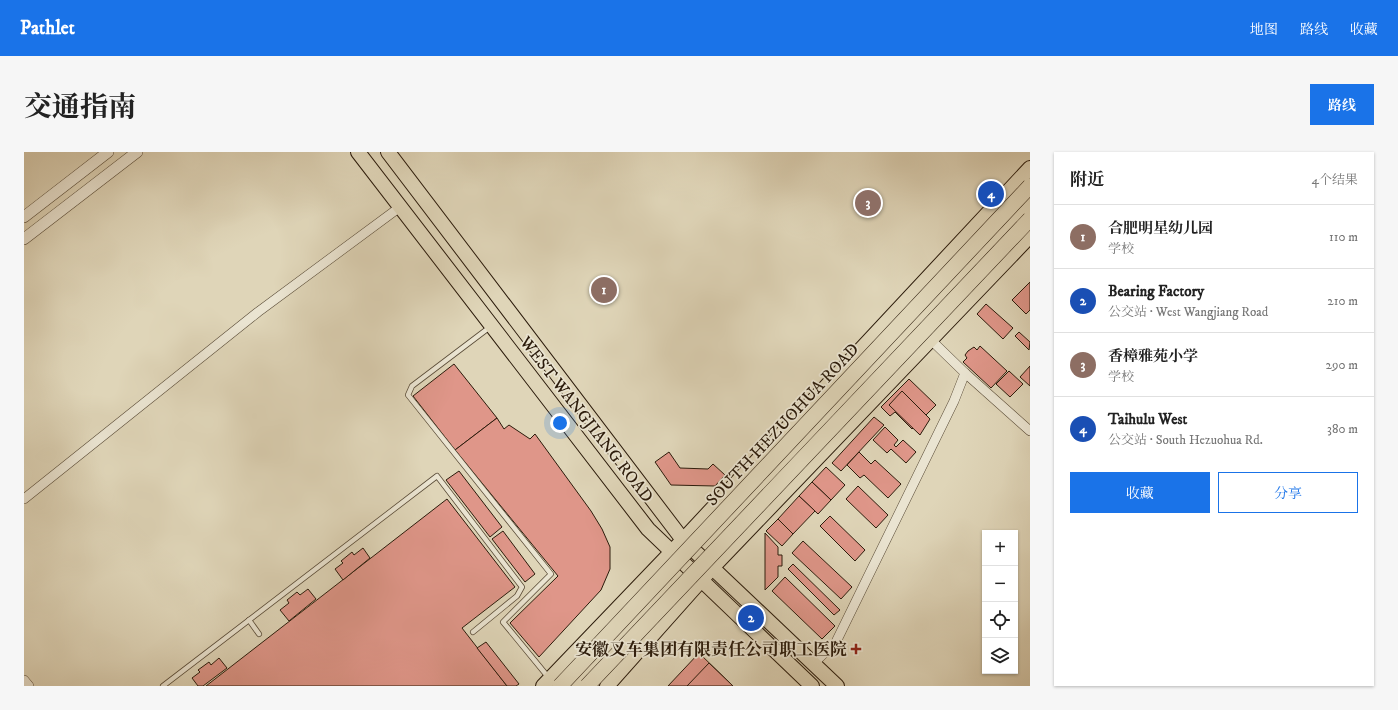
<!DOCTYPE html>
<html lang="zh">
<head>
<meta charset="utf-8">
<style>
	:root { --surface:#fff; --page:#f6f6f6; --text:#222; --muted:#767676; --line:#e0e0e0; --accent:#1a73e8 }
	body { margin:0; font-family:"IM FELL DW Pica","Noto Serif SC",serif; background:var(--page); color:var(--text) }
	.controls { position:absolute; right:12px; bottom:12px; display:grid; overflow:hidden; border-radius:0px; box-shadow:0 1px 3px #0004 }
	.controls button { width:36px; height:36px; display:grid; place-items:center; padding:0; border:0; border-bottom:1px solid var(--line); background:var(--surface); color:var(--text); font:20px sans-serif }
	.you { position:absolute; left:536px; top:271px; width:14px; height:14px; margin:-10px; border:3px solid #fff; border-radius:50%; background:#1a73e8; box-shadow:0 0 0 6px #1a73e833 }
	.badge { display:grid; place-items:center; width:26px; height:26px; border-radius:50%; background:var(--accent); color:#fff; font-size:13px; font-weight:700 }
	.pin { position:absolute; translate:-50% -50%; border:2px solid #fff; box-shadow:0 1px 4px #0006 }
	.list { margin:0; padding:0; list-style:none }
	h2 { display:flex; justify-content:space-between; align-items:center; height:52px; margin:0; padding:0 16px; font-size:17px }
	h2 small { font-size:13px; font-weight:400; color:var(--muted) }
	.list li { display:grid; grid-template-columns:26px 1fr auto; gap:12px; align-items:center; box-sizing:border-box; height:64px; padding:0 16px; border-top:1px solid var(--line) }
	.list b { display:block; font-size:15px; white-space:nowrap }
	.list p { margin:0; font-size:13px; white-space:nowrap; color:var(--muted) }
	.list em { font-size:13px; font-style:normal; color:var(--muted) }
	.actions { display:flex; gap:8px; padding:12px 16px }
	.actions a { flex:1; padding:9px 0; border:1px solid var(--accent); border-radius:0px; text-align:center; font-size:14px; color:var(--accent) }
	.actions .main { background:var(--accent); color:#fff }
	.icon { flex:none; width:22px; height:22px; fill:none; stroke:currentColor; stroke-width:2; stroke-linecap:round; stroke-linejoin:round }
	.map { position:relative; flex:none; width:1006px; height:534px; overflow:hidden; border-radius:0px }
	header { display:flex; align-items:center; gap:24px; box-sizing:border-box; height:56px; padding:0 20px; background:var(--accent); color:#fff }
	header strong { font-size:19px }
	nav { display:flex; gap:22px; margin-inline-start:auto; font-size:14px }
	.intro { display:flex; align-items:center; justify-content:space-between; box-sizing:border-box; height:96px; padding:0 24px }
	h1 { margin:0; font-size:28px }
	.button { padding:10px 18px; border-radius:0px; background:var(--accent); color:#fff; font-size:14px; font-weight:700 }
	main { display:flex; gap:24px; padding:0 24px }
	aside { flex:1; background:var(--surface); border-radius:0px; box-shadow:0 1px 3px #0004 }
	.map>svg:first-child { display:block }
	.building { fill:#df9689; stroke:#2b1b0b }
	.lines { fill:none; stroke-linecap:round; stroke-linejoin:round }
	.service-casing { stroke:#584a36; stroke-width:6 }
	.minor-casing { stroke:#584a36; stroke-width:10 }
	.tertiary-casing { stroke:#584a36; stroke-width:12 }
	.primary-casing { stroke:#2b1b0b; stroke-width:16 }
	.service { stroke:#eae4d1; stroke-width:4.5 }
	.minor { stroke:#eae4d1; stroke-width:9 }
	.tertiary { stroke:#eae4d1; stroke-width:11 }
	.primary { stroke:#dfd5b8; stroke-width:14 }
	.trunk-bridge-casing { stroke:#2b1b0b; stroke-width:16; stroke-linecap:butt }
	.trunk-bridge { stroke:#dfd5b8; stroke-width:15 }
	.poi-dot { fill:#8f2418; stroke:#eae4d1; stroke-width:1.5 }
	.labels { text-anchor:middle; stroke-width:3.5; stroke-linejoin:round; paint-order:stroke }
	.street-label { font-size:17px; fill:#2b1b0b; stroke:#eae4d1 }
	.poi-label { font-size:17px; font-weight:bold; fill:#2b1b0b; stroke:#eae4d1; text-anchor:end }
</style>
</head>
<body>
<header>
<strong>Pathlet</strong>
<nav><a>地图</a><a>路线</a><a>收藏</a></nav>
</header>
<div class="intro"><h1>交通指南</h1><a class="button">路线</a></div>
<main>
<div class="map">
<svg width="1006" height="534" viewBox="0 0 1006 534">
	<rect width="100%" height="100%" fill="#dfd5b8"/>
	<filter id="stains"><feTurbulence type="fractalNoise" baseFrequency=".005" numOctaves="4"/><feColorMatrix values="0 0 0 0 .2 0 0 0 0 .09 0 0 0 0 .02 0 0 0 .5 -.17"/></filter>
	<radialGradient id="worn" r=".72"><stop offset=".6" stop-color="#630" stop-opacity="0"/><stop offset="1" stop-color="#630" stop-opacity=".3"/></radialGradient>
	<g class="building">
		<path d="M1006 130V158L1002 162 988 148Z"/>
		<path d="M962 152 989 176 979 187 953 162Z"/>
		<path d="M995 180 1006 190 1005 198 991 184Z"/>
		<path d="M956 194 983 219 967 236 939 210 943 206 941 203 944 199 950 195 953 198Z"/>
		<path d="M430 212 473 266 431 298 389 244Z"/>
		<path d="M1006 214V234L996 225Z"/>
		<path d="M985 219 999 232 986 245 972 232Z"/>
		<path d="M885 227 912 253 888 277 871 260 866 264 857 255Z"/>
		<path d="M878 239 906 267 896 283 865 253Z"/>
		<path d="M850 265 860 273 817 319 808 311Z"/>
		<path d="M473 266 480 277 485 273 506 287 511 282 567 359 578 377 586 395V417L577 438 515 505 486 471 534 424 431 298Z"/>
		<path d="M861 275 874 288 870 293 872 295 879 288 892 300 882 311 867 297 863 301 849 288Z"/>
		<path d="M645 300 656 316 684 317 689 312 701 323 691 334 647 333 631 310Z"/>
		<path d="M835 300 847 312 851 308 877 332 864 346 840 323 836 326 823 313Z"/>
		<path d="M802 315 821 333 807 348 788 330Z"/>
		<path d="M435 319 478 375 466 385 422 328Z"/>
		<path d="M788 330 807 348 794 362 775 344Z"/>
		<path d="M834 334 864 363 852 376 822 347Z"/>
		<path d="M775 344 791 359 769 382 754 367Z"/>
		<path d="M423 347 491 435 438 476 483 534H182Z"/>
		<path d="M806 364 841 398 831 409 796 374Z"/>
		<path d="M754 367 769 382 758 394 742 379Z"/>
		<path d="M479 379 511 422 501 430 468 387Z"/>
		<path d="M741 381 754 395V403H758V414H754V425L741 438Z"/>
		<path d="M779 389 828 435 817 447 768 401Z"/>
		<path d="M339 396 346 406 319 428 311 417 319 411 317 409 328 400 330 403Z"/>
		<path d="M769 412 816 458 810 463 764 417Z"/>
		<path d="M761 425 811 474 798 487 748 439Z"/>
		<path d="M284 437 292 447 265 469 256 458 265 451 263 448 273 440 276 443Z"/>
		<path d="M462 490 495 532 492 534H483L453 496Z"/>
		<path d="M675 501 709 534H644Z"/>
		<path d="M195 506 203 516 179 534H174L168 526 176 520 174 518 185 510 187 513Z"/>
		<path d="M685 511 709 534H663Z"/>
	</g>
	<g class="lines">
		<g class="service-casing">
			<g id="service">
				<path d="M466 175 388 234 384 243 527 422 479 470 525 526"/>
				<path d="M225 468 235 482"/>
				<path d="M139 534 413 324 498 435 493 444 449 480"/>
			</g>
		</g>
		<g class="minor-casing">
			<g id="minor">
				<path d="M941 221 1006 279"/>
				<path d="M0 347 234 160 376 55"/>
				<path d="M789 512 812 490 930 249 941 221 907 188"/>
				<path d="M0 528 5 534"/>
			</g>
		</g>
		<g class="tertiary-casing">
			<g id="tertiary">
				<path d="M0 65 84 0"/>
				<path d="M0 87 113 0"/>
			</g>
		</g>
		<g class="primary-casing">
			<g id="primary">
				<path d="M334 0 624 377 788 534"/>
				<path d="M364 0 659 388 813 534"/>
				<path d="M519 534 659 388 1006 16"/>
				<path d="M583 534 688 416 1006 84"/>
			</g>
		</g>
		<use href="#service" class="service"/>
		<use href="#minor" class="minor"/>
		<use href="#tertiary" class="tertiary"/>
		<use href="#primary" class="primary"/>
		<g class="trunk-bridge-casing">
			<g id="trunk-bridge">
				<path d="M536 534 1006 34"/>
				<path d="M563 534 1006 67"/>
			</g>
		</g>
		<use href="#trunk-bridge" class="trunk-bridge"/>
	</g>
	<path class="poi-dot" d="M830 491h4v4h4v4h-4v4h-4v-4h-4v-4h4z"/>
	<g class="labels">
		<g class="street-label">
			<text transform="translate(563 267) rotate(52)" y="6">WEST WANGJIANG ROAD</text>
			<text transform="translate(758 272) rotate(-47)" y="6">SOUTH HEZUOHUA ROAD</text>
		</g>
		<g class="poi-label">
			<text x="823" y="503">安徽叉车集团有限责任公司职工医院</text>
		</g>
	</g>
	<rect width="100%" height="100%" filter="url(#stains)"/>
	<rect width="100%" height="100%" fill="url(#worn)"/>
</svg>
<div class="controls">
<button>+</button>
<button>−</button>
<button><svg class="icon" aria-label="locate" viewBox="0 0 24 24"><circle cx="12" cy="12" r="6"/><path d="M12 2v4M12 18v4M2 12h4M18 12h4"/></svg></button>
<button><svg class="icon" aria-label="layers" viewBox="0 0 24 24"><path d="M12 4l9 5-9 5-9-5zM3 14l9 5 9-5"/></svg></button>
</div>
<div class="you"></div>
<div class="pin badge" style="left:580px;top:138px;background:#8d6e63">1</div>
<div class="pin badge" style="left:727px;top:466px;background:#1a4fb4">2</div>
<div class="pin badge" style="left:844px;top:51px;background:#8d6e63">3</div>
<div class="pin badge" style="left:967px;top:42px;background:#1a4fb4">4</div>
</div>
<aside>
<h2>附近<small>4个结果</small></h2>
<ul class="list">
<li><span class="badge" style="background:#8d6e63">1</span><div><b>合肥明星幼儿园</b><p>学校</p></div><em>110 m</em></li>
<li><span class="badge" style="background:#1a4fb4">2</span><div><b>Bearing Factory</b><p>公交站 · West Wangjiang Road</p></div><em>210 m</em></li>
<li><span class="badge" style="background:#8d6e63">3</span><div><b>香樟雅苑小学</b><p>学校</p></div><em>290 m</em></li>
<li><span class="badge" style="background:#1a4fb4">4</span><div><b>Taihulu West</b><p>公交站 · South Hezuohua Rd.</p></div><em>380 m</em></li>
</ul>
<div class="actions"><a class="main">收藏</a><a>分享</a></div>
</aside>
</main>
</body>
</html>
